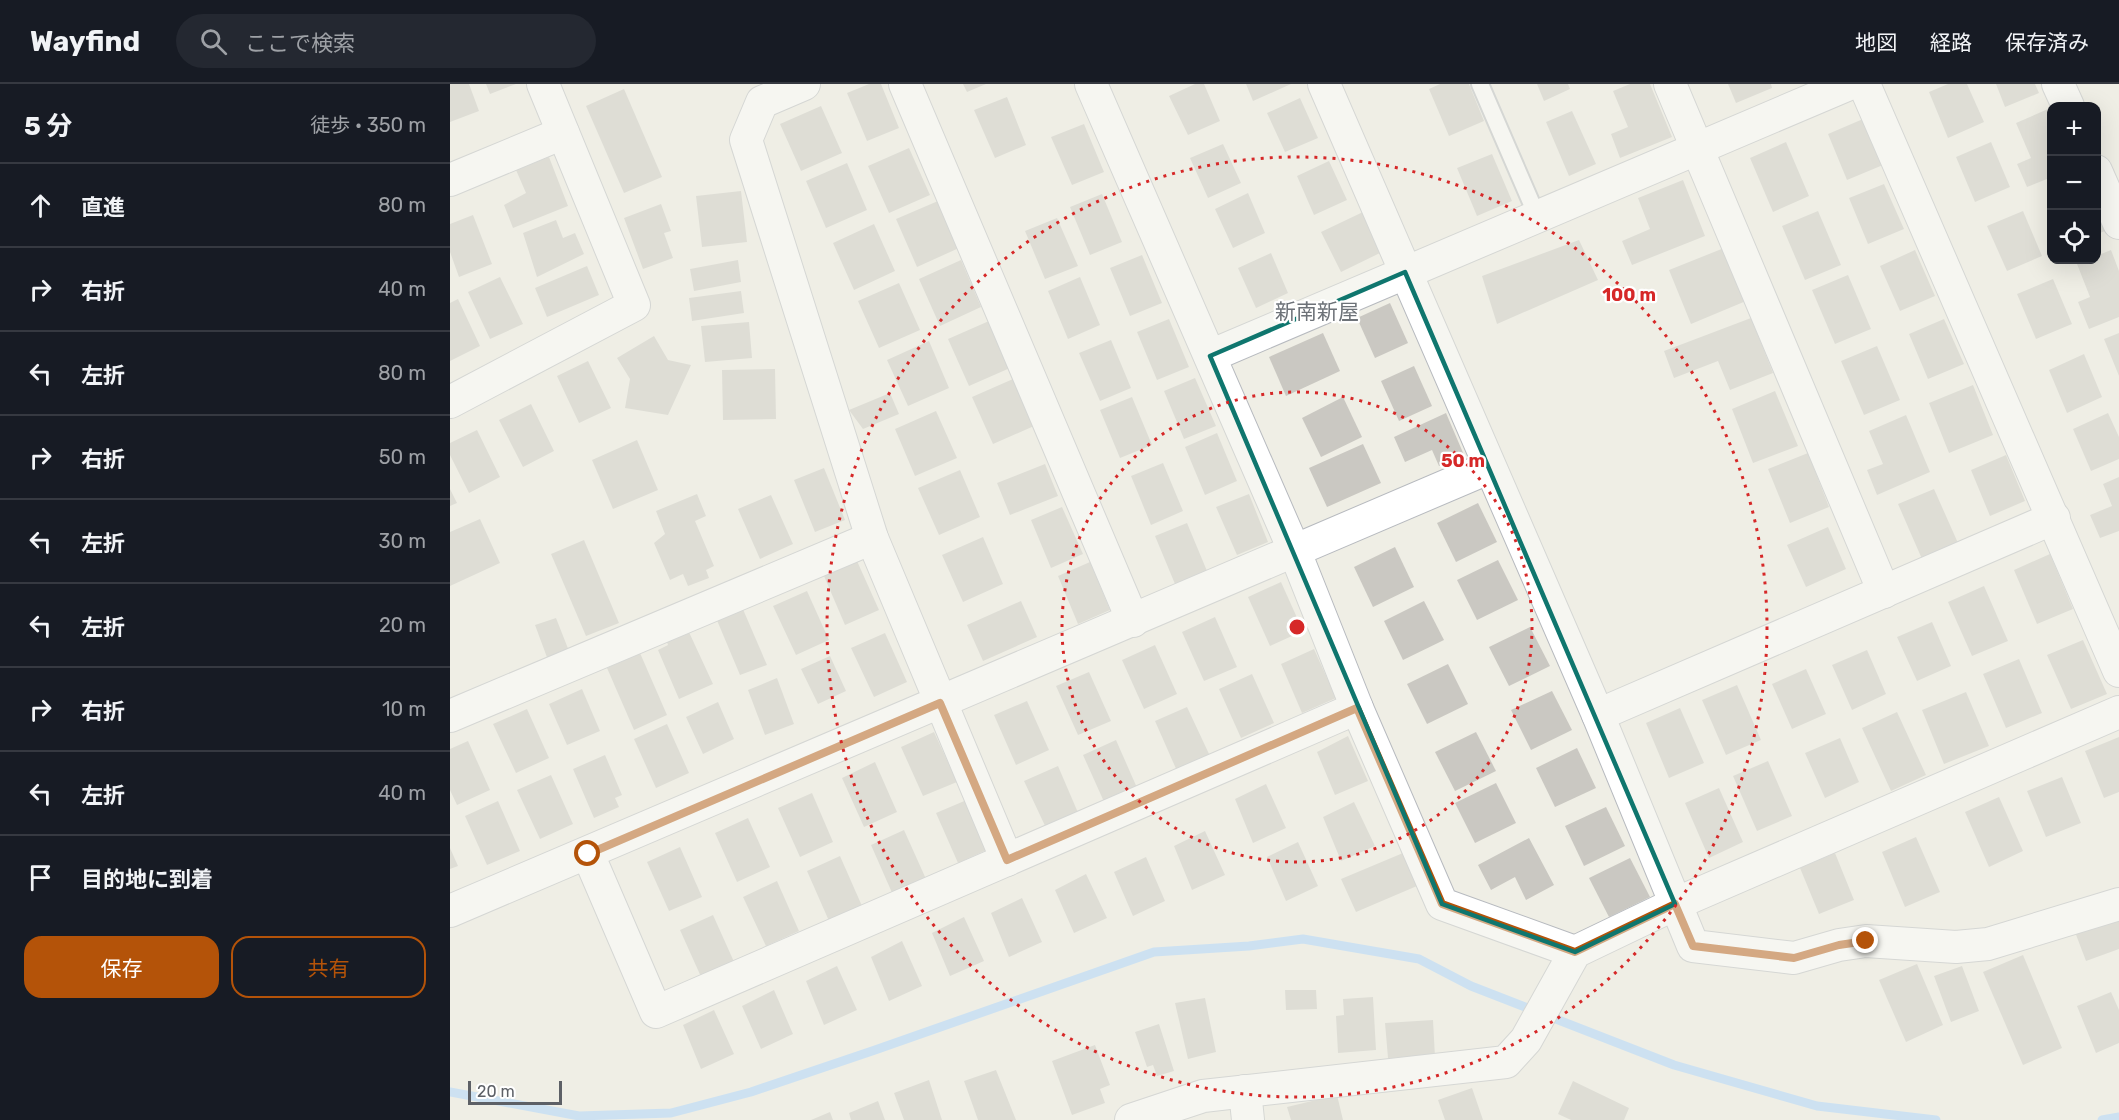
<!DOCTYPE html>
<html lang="ja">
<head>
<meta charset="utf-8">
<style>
	:root { --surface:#171b24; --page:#242831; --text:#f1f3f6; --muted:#9ea1a6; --line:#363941; --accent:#b45309 }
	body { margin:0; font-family:Rubik,"Noto Sans JP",sans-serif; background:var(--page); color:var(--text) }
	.controls { position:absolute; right:18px; top:18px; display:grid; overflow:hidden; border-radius:12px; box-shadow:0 6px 24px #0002 }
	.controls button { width:54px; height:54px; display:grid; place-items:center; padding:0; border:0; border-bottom:2px solid var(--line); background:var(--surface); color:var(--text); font:30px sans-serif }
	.scale { position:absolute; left:18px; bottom:15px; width:94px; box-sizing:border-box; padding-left:6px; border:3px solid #5d6066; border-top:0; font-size:16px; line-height:21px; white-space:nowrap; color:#5d6066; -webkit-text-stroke:4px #fff; paint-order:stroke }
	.stop { position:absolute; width:18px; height:18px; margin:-14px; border:4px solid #b45309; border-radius:50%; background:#fff }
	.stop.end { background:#b45309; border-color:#fff; box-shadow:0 2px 6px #0008 }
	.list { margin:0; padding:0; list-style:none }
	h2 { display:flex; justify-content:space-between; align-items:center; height:78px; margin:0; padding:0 24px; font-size:26px }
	h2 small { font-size:20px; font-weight:400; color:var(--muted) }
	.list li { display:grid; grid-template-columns:39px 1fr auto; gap:18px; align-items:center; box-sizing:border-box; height:84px; padding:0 24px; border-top:2px solid var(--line) }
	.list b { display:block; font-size:22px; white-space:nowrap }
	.list em { font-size:20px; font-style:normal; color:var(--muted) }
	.actions { display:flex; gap:12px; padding:18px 24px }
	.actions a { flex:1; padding:14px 0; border:2px solid var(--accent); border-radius:18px; text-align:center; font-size:21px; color:var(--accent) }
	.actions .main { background:var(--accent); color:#fff }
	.icon { flex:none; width:33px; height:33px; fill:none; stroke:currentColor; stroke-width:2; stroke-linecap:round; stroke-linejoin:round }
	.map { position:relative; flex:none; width:1669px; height:1036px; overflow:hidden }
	header { display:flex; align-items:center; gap:36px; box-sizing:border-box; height:84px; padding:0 30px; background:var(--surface); border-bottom:2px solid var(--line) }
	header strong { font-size:28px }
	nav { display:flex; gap:33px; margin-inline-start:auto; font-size:21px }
	.search { width:420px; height:54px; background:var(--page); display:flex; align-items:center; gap:15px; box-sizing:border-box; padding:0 21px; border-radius:33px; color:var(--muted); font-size:22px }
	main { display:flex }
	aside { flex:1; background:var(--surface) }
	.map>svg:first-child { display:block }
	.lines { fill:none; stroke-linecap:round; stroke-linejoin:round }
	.stream { stroke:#a5d1ff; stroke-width:9 }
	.building { fill:#cac8c2 }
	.service-casing { stroke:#b7babf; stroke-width:20 }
	.minor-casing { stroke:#b7babf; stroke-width:34 }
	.service { stroke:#fff; stroke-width:16 }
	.minor { stroke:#fff; stroke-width:32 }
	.route { stroke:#b45309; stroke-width:8 }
	.marked { fill:none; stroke:#0f766e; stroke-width:4.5; stroke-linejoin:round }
	.ring { fill:none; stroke:#d62828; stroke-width:3; stroke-dasharray:3 6 }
	.labels { text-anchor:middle; stroke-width:4.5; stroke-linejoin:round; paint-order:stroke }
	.quarter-label { font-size:21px; fill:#6d7278; stroke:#fff }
	.centre { fill:#d62828; stroke:#fff; stroke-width:3 }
	.ring-label { font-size:18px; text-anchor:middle; font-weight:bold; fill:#d62828; stroke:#fff; stroke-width:4.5; stroke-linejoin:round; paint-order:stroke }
</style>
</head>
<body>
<header>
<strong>Wayfind</strong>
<div class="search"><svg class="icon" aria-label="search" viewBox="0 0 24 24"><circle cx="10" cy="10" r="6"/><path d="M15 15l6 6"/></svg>ここで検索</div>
<nav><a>地図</a><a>経路</a><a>保存済み</a></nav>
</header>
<main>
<aside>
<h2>5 分<small>徒歩 · 350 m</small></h2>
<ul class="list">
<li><svg class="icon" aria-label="ahead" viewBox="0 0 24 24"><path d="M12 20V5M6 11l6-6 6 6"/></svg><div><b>直進</b></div><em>80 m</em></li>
<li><svg class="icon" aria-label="right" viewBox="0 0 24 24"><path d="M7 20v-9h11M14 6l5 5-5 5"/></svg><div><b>右折</b></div><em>40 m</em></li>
<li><svg class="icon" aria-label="left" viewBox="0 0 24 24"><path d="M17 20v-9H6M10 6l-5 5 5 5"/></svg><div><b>左折</b></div><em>80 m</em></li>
<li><svg class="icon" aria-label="right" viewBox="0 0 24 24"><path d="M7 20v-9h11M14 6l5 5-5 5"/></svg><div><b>右折</b></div><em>50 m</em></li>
<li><svg class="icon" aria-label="left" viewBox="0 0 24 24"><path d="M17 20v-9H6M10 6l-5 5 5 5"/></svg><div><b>左折</b></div><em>30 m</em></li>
<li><svg class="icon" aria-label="left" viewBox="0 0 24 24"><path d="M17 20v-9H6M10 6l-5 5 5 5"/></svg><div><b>左折</b></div><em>20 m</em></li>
<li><svg class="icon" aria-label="right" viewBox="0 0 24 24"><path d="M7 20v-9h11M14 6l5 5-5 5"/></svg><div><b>右折</b></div><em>10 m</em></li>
<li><svg class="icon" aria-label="left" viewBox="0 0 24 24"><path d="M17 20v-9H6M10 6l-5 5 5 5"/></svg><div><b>左折</b></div><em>40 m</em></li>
<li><svg class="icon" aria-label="arrive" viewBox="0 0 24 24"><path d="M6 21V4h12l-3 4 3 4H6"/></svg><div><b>目的地に到着</b></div></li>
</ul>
<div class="actions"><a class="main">保存</a><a>共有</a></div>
</aside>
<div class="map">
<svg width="1669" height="1036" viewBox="0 0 1669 1036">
	<rect width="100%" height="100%" fill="#efeee5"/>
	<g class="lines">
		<g class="stream">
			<path d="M0 1008 129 1032 221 1029 301 1008 425 966 704 868 799 862 853 855 969 875 1021 902 1224 981 1367 1022 1486 1036"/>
			<path d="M1652 1036 1669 1033"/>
		</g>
	</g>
	<g class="building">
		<path d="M0 0H19L29 27 0 38Z"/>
		<path d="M36 0H66L40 10Z"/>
		<path d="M419 0H431L449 44 417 57 397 9Z"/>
		<path d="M513 0H536L517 8Z"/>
		<path d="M745 0H754L770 37 738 51 719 12Z"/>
		<path d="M796 0H841L803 17Z"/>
		<path d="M990 0H1019L1034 37 999 52 979 5Z"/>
		<path d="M1087 0H1118L1120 5 1094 17Z"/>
		<path d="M1180 0H1200L1222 53 1170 74 1161 50 1178 43 1163 7Z"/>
		<path d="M1278 0H1321L1322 4 1286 19Z"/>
		<path d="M1498 0H1517L1534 38 1498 54 1479 8Z"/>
		<path d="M1546 0H1585L1589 9 1555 23Z"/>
		<path d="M174 5 212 93 174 109 136 22Z"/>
		<path d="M557 13 576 61 545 74 524 26Z"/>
		<path d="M850 14 868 54 835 68 817 29Z"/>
		<path d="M371 22 392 69 351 87 330 40Z"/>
		<path d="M1598 25 1602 34V93L1577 103 1567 80 1581 74 1566 39Z"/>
		<path d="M1122 27 1146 80 1119 92 1096 38Z"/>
		<path d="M1413 35 1433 81 1397 96 1378 50Z"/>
		<path d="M634 40 654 88 622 101 601 53Z"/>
		<path d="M1336 58 1359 112 1323 128 1300 74Z"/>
		<path d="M1541 58 1560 103 1525 118 1506 73Z"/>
		<path d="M773 60 791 99 758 114 740 74Z"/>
		<path d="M459 64 480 111 439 129 418 82Z"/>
		<path d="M1042 70 1062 117 1027 132 1007 84Z"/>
		<path d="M99 73 118 122 63 144 54 121 76 109 66 86Z"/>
		<path d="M879 77 897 116 864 131 847 92Z"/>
		<path d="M397 79 417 126 376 144 356 97Z"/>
		<path d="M1233 96 1255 152 1182 181 1172 157 1200 145 1188 114Z"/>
		<path d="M1434 100 1454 145 1418 160 1399 114Z"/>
		<path d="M291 107 297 158 252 163 246 112Z"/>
		<path d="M798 109 815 149 783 164 765 125Z"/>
		<path d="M652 110 672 158 640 171 620 123Z"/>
		<path d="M488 117 509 164 467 183 446 135Z"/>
		<path d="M211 120 221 147 214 149 223 174 193 185 174 134Z"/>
		<path d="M1368 127 1391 181 1355 196 1332 142Z"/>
		<path d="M1573 127 1592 172 1557 187 1537 142Z"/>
		<path d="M1647 127 1655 147 1647 150Z"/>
		<path d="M913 128 932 168 891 188 871 148Z"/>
		<path d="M23 131 42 180 9 193 0 168V140Z"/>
		<path d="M607 134 628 182 595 195 575 147Z"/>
		<path d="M106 136 113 154 125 149 134 170 87 193 73 149Z"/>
		<path d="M424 140 445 187 404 206 383 159Z"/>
		<path d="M1129 156 1148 196 1047 240 1032 192Z"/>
		<path d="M1274 164 1296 217 1241 240 1219 186Z"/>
		<path d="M1465 166 1485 212 1450 227 1430 182Z"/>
		<path d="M1661 166 1669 187V233L1639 245 1628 218 1640 213 1627 180 1646 176V172Z"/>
		<path d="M821 169 838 209 806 224 788 184Z"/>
		<path d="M692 171 712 219 680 232 660 184Z"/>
		<path d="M288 176 291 198 244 207 240 185Z"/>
		<path d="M511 176 531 223 490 242 469 195Z"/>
		<path d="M137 182 149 211 97 233 85 204Z"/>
		<path d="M1398 191 1421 245 1385 260 1362 206Z"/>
		<path d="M50 193 73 240 40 255 18 208Z"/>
		<path d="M630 193 650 241 618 255 598 207Z"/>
		<path d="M1603 195 1622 240 1586 255 1567 210Z"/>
		<path d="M449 199 470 246 429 264 408 217Z"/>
		<path d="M291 207 294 229 242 237 239 214Z"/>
		<path d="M8 215 30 262 0 277V219Z"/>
		<path d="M940 219 958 259 925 274 907 234Z"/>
		<path d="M1301 234 1323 289 1280 306 1268 277 1224 294 1214 267Z"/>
		<path d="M719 235 739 283 707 296 687 248Z"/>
		<path d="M1494 235 1514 280 1478 295 1459 250Z"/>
		<path d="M539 237 560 284 519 302 498 255Z"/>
		<path d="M299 238 302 274 255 278 251 242Z"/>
		<path d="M873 249 890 287 836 312 819 273Z"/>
		<path d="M1669 249V292L1654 255Z"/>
		<path d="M204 252 218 276 241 281 218 331 175 324 180 295 167 274Z"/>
		<path d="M661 256 681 304 650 317 629 269Z"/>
		<path d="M479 257 499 304 458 322 437 276Z"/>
		<path d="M1427 262 1450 316 1414 331 1391 277Z"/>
		<path d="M1634 270 1652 313 1617 329 1599 286Z"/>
		<path d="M138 277 161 324 129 339 107 292Z"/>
		<path d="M964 282 982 322 949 337 931 297Z"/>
		<path d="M325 285 326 335 273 336 272 286Z"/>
		<path d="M745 294 766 342 734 355 714 307Z"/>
		<path d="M563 295 584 342 543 360 522 313Z"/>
		<path d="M1523 301 1543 351 1499 369 1479 319Z"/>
		<path d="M1325 307 1348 362 1303 379 1282 325Z"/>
		<path d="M440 309 449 330 413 345 399 326Z"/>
		<path d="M682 313 702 361 670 374 650 326Z"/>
		<path d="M893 313 912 353 871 373 852 334Z"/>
		<path d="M81 320 104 367 73 383 49 336Z"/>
		<path d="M486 327 507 374 465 392 445 345Z"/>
		<path d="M996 329 1014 371 989 382 982 366 955 378 944 353Z"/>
		<path d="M1658 329 1669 353V375L1641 387 1623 345Z"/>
		<path d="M1456 331 1480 388 1427 411 1417 386 1433 380 1419 347Z"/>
		<path d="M27 346 50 393 19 409 0 371V359Z"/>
		<path d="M767 349 787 397 755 411 735 363Z"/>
		<path d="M187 356 208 406 163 425 142 376Z"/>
		<path d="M913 360 931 399 877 423 859 384Z"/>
		<path d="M1358 369 1379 423 1340 439 1318 385Z"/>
		<path d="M1556 371 1575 417 1540 432 1521 386Z"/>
		<path d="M713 379 733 427 701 441 681 392Z"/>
		<path d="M595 380 608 412 560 431 547 399Z"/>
		<path d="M374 384 395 436 365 448 344 396Z"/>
		<path d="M510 386 530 433 489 451 468 404Z"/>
		<path d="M1669 393V447L1650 454 1640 431 1662 422 1653 400Z"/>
		<path d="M0 405 7 419 0 422Z"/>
		<path d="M1484 405 1508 459 1472 475 1448 420Z"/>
		<path d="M247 410 256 432 245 437 264 482 256 486 259 494 238 502 233 490 220 496 204 459 215 450 206 427Z"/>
		<path d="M799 410 818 458 787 471 766 423Z"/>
		<path d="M321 411 343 460 310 475 288 425Z"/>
		<path d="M1028 419 1047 458 1006 478 987 439Z"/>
		<path d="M612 423 633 470 601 484 581 436Z"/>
		<path d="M30 435 50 479 0 502V448Z"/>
		<path d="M737 439 757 487 725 500 705 452Z"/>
		<path d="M1378 443 1396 485 1356 503 1337 461Z"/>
		<path d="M533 453 553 500 513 518 492 471Z"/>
		<path d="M134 456 169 539 136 552 101 470Z"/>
		<path d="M945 463 964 503 923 523 904 483Z"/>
		<path d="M1600 470 1623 525 1587 540 1564 486Z"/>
		<path d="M1048 476 1068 516 1027 536 1007 496Z"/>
		<path d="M407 477 429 526 395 541 374 492Z"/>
		<path d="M640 478 660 526 628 540 608 492Z"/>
		<path d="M831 498 853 547 820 562 798 513Z"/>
		<path d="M1534 502 1558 557 1522 572 1498 518Z"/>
		<path d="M357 507 379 556 346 571 323 522Z"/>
		<path d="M571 517 587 553 533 577 517 541Z"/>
		<path d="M974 517 994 556 953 576 934 537Z"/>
		<path d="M292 523 317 581 290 591 266 534Z"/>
		<path d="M765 533 787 583 754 597 732 548Z"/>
		<path d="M106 534 119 567 98 576 85 541Z"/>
		<path d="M1482 538 1501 582 1467 597 1447 553Z"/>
		<path d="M1080 543 1100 582 1059 602 1039 563Z"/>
		<path d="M238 546 263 600 229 615 208 566 218 561 216 555Z"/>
		<path d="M435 549 457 598 424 613 401 564Z"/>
		<path d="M1633 556 1657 610 1621 625 1597 571Z"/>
		<path d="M705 561 727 610 694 625 672 576Z"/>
		<path d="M864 565 886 614 852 629 831 580Z"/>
		<path d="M1417 566 1436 610 1402 626 1382 581Z"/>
		<path d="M190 569 217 631 184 646 157 584Z"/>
		<path d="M380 572 396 607 368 620 351 585Z"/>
		<path d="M1569 575 1592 629 1556 644 1533 590Z"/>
		<path d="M998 580 1018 620 977 640 957 600Z"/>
		<path d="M1356 585 1376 630 1342 645 1322 600Z"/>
		<path d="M639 588 661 637 628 651 606 602Z"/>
		<path d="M802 590 824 639 791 654 769 605Z"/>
		<path d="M327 594 344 640 315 651 298 606Z"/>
		<path d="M1287 601 1311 656 1276 671 1252 616Z"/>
		<path d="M132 605 150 647 117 661 99 620Z"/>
		<path d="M1102 607 1122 646 1081 666 1061 626Z"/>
		<path d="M1516 608 1539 662 1494 680 1472 626Z"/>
		<path d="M577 617 599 666 566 681 544 631Z"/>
		<path d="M268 618 284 655 253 670 236 633Z"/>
		<path d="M737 623 760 672 727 687 705 637Z"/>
		<path d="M1230 624 1254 679 1219 694 1196 639Z"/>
		<path d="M77 625 99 674 66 689 43 640Z"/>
		<path d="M1447 628 1476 691 1441 707 1412 644Z"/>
		<path d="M217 640 239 689 206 704 184 655Z"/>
		<path d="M484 648 507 698 473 712 451 663Z"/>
		<path d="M1026 648 1046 687 1005 707 985 668Z"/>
		<path d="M898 652 918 697 885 711 867 668Z"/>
		<path d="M1669 653V708L1654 714 1635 667Z"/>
		<path d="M1390 654 1409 698 1375 714 1355 669Z"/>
		<path d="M666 656 688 706 655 720 633 671Z"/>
		<path d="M18 657 40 706 7 721 0 706V665Z"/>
		<path d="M1127 664 1146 704 1105 723 1086 684Z"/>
		<path d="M155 671 172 711 165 714 169 723 144 734 123 685Z"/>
		<path d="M1318 677 1342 732 1307 747 1283 692Z"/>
		<path d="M425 678 447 728 414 743 392 694Z"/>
		<path d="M608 682 629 731 597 746 574 697Z"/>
		<path d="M101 691 123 740 90 755 67 706Z"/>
		<path d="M1612 693 1631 739 1596 753 1577 707Z"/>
		<path d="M1046 699 1066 739 1025 759 1005 719Z"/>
		<path d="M816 700 836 744 803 759 785 715Z"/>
		<path d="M1269 704 1293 758 1259 774 1235 719Z"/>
		<path d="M362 709 383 758 350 773 328 724Z"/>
		<path d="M1549 713 1573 767 1539 783 1515 728Z"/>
		<path d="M519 715 541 764 508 779 486 729Z"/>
		<path d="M48 717 70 767 37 781 15 732Z"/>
		<path d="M904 718 925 762 891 777 873 733Z"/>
		<path d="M1156 723 1175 762 1134 782 1115 742Z"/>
		<path d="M298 734 320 783 287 798 265 749Z"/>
		<path d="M454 746 476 795 443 811 421 761Z"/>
		<path d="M755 747 775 791 742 806 724 762Z"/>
		<path d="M1466 753 1490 808 1455 823 1432 768Z"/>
		<path d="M1079 754 1104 801 1076 816 1065 793 1041 806 1028 781Z"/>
		<path d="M848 758 868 802 836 817 817 773Z"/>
		<path d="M230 763 252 813 219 827 197 778Z"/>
		<path d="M0 764 8 782 0 785Z"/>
		<path d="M953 769 967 802 906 828 891 795Z"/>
		<path d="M1385 769 1404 816 1369 830 1350 784Z"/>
		<path d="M390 772 412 822 379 837 357 787Z"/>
		<path d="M696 773 715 817 683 832 664 788Z"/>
		<path d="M1180 774 1200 813 1159 833 1139 794Z"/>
		<path d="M636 790 657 834 624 849 605 806Z"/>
		<path d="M327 797 349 847 316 862 293 813Z"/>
		<path d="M572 814 592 858 559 873 541 829Z"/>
		<path d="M263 831 285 880 252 895 230 846Z"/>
		<path d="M1669 831V865L1636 877 1625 848Z"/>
		<path d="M514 833 534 877 500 892 482 849Z"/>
		<path d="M452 857 472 902 439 917 421 873Z"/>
		<path d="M1573 871 1612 964 1573 981 1533 888Z"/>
		<path d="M1467 880 1493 941 1456 958 1429 896Z"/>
		<path d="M387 882 407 926 374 941 356 897Z"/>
		<path d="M1512 882 1529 927 1501 938 1484 892Z"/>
		<path d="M324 906 343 950 311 965 292 922Z"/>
		<path d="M835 906H866L867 925 836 926Z"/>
		<path d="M1661 908 1669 926V959L1646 969 1627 922Z"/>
		<path d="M923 913 926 966 888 969 886 932 894 931 893 915Z"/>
		<path d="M755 914 766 968 738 975 725 919Z"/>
		<path d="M264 926 284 970 251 985 233 941Z"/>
		<path d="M983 936 985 973 938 974 935 939Z"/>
		<path d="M709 940 724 987 707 992 703 981 697 983 685 948Z"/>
		<path d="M645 961 660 1001 650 1005 655 1019 622 1031 602 977Z"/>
		<path d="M546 986 566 1036H528L514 997Z"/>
		<path d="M479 996 492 1036H454L444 1009Z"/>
		<path d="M1123 997 1179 1024 1174 1036H1121L1108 1030Z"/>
		<path d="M1022 1004 1033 1036H995L988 1016Z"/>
		<path d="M887 1011 893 1036H841L837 1023Z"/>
		<path d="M428 1017 435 1036H401L399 1029Z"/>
		<path d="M380 1028 383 1036H361Z"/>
	</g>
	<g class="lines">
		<g class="service-casing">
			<path id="service" d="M1030 0 1087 132"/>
		</g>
		<g class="minor-casing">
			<g id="minor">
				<path d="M354 0 312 18 296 56 422 454 557 776"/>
				<path d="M455 0 683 537"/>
				<path d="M641 0 845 468 907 624 992 820 1125 868"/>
				<path d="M874 0 1148 631 1243 862 1344 874 1389 861 1416 857 1506 863 1538 860 1669 820"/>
				<path d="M1220 0 1434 508"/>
				<path d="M1414 0 1669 587"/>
				<path d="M1608 0 1618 22"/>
				<path d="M1646 87 1669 139"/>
				<path d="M0 96 113 49"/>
				<path d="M760 272 1399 0"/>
				<path d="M0 318 184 221 93 0"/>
				<path d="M1148 631 1604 434"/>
				<path d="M0 632 422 454"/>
				<path d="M138 770 206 928 907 624"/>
				<path d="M0 827 1038 384"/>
				<path d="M795 1007 798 1036"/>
				<path d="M681 1036 753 1012 1056 978 1076 956 1125 868 1225 820 1669 628"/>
			</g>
		</g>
		<use href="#service" class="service"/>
		<use href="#minor" class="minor"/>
	</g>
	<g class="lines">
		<path class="route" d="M138 770 490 619 557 776 907 624 992 820 1125 868 1225 820 1243 862 1344 874 1389 861 1416 857"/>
	</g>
	<path d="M0 0H1669V1036H0ZM955 188 1225 820 1125 868 992 820 760 272Z" fill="#efeee5" fill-opacity=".55" fill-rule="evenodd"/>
	<path class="marked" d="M955 188 1225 820 1125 868 992 820 760 272Z"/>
	<g class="ring">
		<circle cx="847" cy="543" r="235"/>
		<circle cx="847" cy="543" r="470"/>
	</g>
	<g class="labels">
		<g class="quarter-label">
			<text x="867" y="235">新南新屋</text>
		</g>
	</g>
	<circle cx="847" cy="543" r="9" class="centre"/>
	<g class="ring-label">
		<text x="1179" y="217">100 m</text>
		<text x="1013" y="383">50 m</text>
	</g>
</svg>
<div class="controls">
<button>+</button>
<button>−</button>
<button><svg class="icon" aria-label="locate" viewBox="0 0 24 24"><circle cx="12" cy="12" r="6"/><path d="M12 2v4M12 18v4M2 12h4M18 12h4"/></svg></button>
</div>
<div class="scale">20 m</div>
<div class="stop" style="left:138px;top:770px"></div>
<div class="stop end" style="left:1416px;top:857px"></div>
</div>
</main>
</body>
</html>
